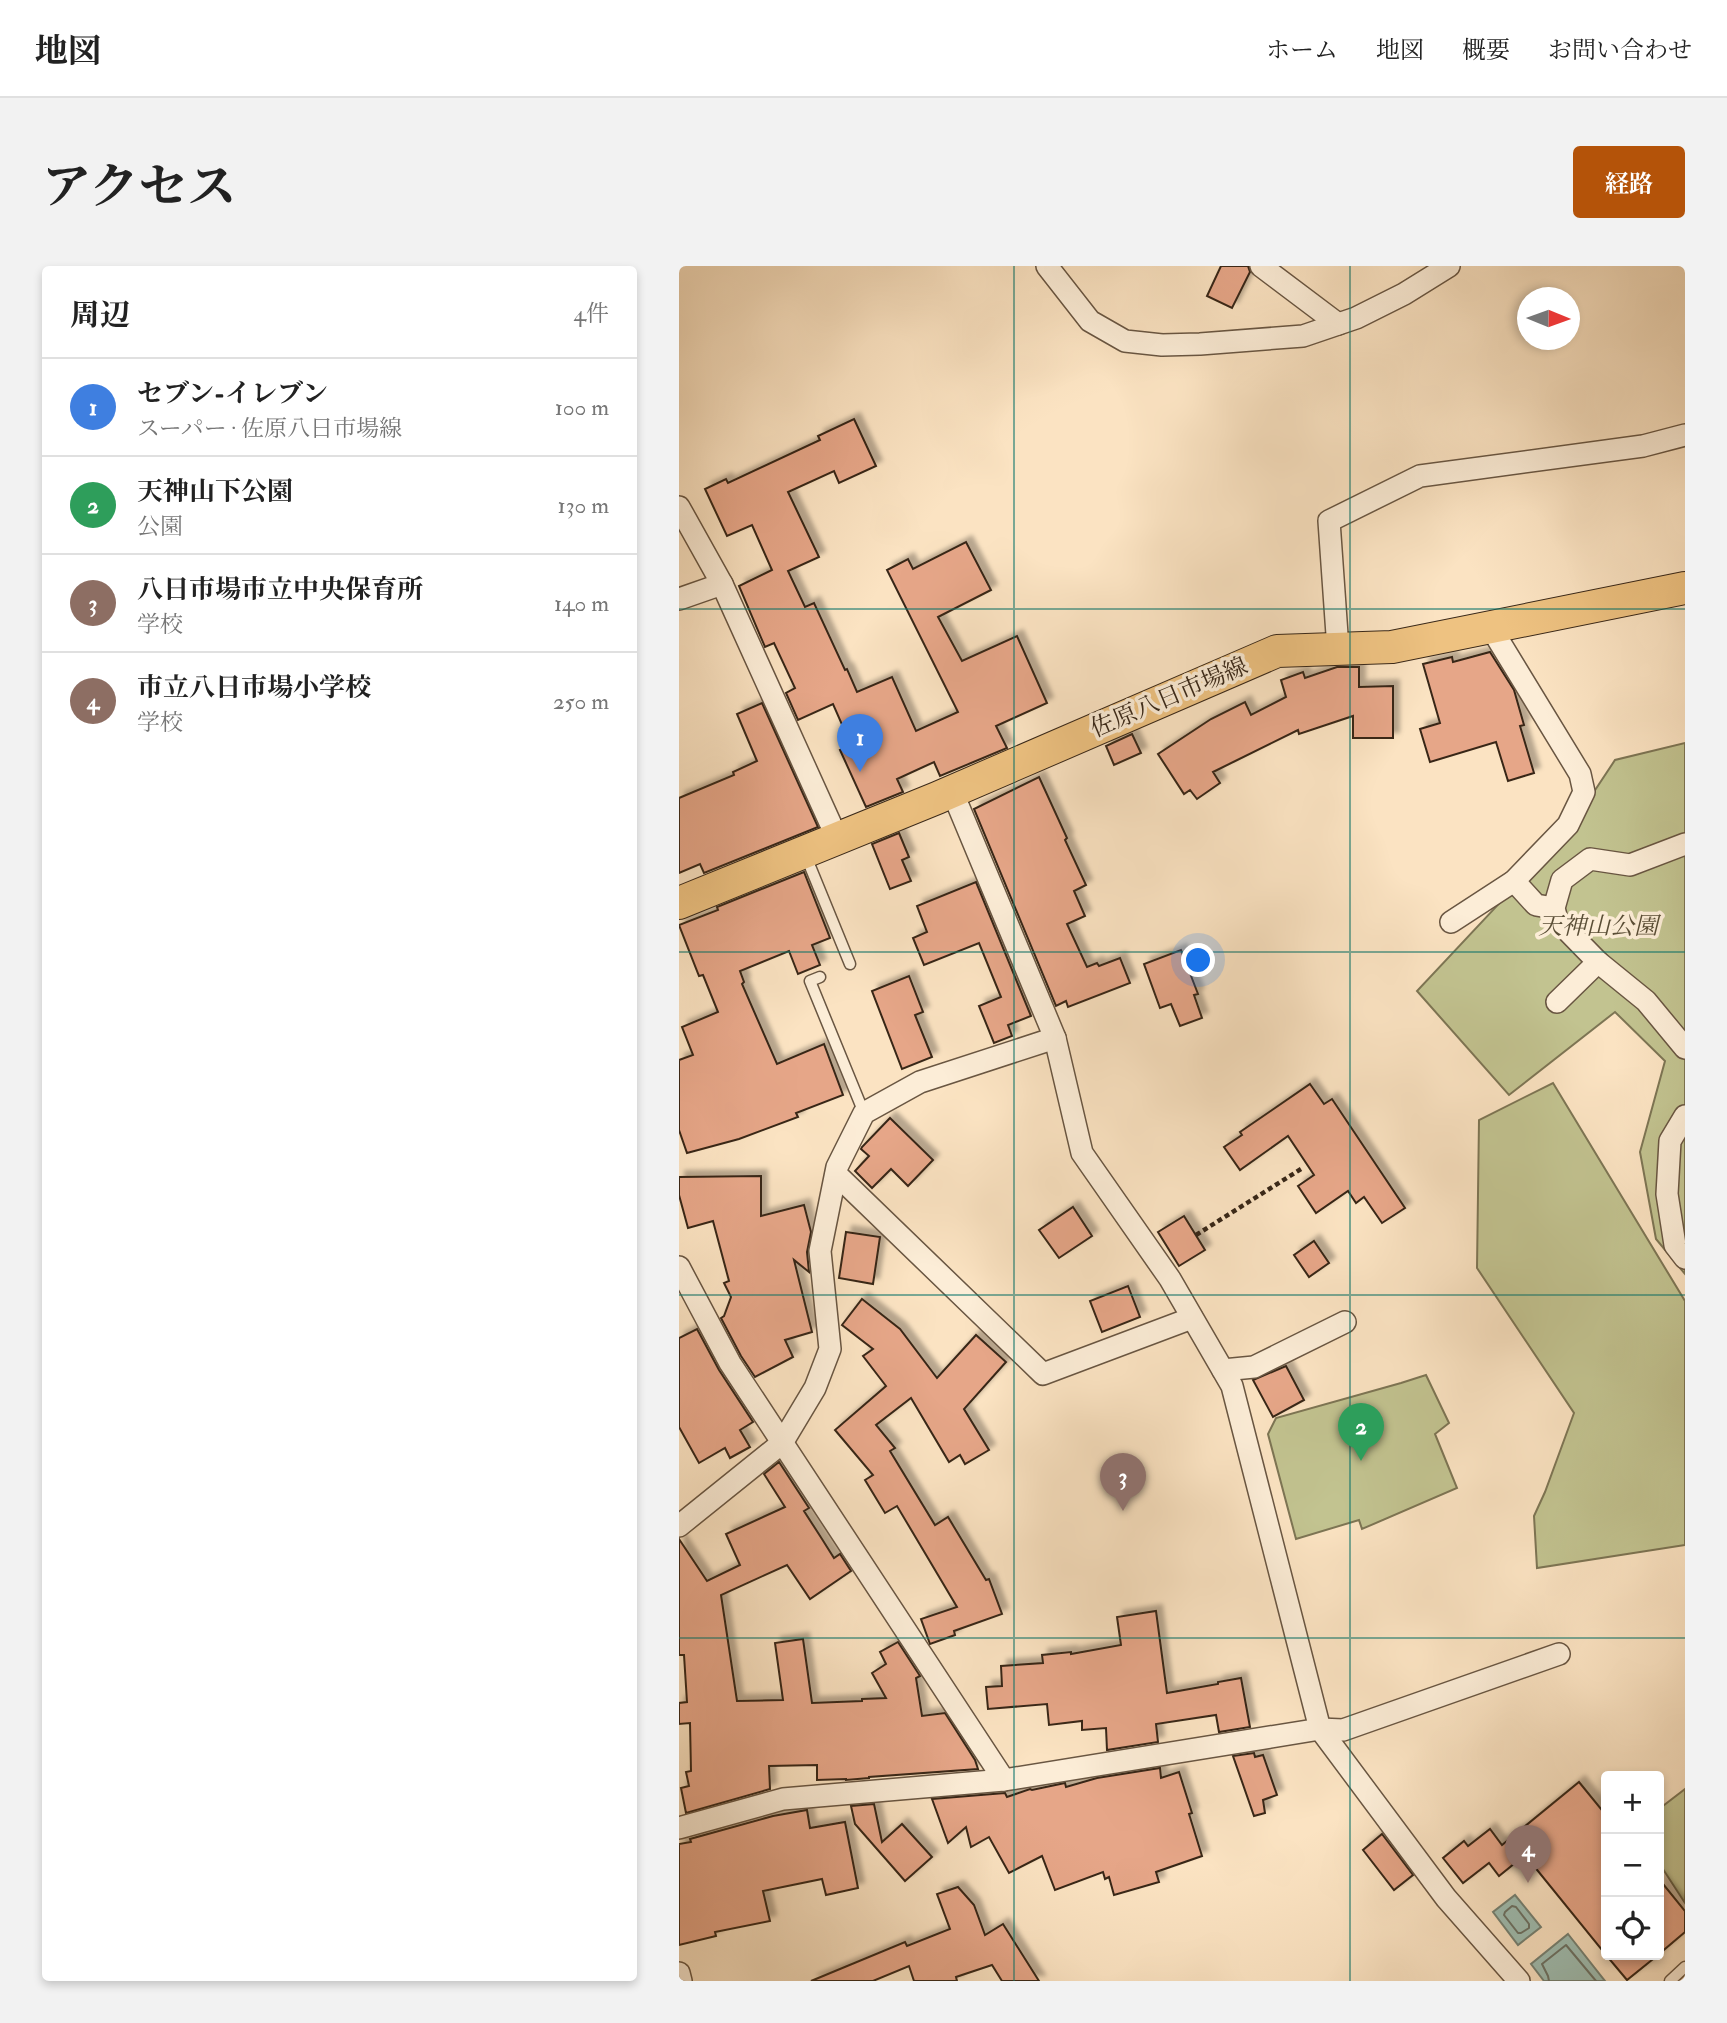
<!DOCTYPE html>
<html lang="ja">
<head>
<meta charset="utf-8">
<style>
	:root { --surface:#fff; --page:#f2f2f2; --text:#222; --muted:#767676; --line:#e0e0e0; --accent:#b45309 }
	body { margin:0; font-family:"IM FELL Double Pica","Noto Serif JP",serif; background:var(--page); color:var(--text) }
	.controls { position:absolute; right:21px; bottom:21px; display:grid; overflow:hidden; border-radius:7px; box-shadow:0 4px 10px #0003 }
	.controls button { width:63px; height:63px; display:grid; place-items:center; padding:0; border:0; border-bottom:2px solid var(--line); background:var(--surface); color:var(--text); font:35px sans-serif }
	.compass { position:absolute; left:838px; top:21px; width:63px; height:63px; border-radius:50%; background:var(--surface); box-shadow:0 4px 10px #0003; rotate:91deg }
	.you { position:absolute; left:520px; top:695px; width:24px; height:24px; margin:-18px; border:5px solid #fff; border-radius:50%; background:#1a73e8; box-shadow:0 0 0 10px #1a73e833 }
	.badge { display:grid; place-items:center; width:46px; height:46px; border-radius:50%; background:var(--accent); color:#fff; font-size:23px; font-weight:700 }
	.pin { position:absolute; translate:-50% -58px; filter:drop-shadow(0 2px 4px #0008) }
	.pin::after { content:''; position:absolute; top:37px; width:24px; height:21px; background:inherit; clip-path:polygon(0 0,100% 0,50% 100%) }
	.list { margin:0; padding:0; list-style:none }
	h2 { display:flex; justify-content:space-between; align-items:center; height:91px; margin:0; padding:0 28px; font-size:30px }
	h2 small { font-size:23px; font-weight:400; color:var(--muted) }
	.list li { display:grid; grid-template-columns:46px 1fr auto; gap:21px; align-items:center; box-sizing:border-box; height:98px; padding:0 28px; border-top:2px solid var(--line) }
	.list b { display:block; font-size:26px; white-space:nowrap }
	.list p { margin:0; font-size:23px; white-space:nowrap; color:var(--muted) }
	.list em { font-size:23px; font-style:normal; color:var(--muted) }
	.icon { flex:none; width:38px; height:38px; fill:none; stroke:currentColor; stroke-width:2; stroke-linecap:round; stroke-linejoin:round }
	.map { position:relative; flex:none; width:1006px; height:1715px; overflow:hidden; border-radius:7px }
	header { display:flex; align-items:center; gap:42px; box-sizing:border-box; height:98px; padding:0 35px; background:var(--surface); border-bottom:2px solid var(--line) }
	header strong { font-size:33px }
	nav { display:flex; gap:38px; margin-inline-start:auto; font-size:24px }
	.intro { display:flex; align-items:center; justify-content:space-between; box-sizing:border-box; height:168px; padding:0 42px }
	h1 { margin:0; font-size:49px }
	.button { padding:18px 32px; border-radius:7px; background:var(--accent); color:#fff; font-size:24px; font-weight:700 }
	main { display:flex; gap:42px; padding:0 42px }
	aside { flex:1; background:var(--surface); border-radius:7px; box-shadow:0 4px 10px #0003 }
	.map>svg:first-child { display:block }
	.green { fill:#c2c390; stroke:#7d7554; stroke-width:2 }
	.water { fill:#9fbeb2; stroke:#768274; stroke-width:2 }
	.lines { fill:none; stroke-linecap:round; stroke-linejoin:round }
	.shore { stroke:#6c7265; stroke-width:2 }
	.building { fill:#e6a688; stroke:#382718; stroke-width:2; filter:url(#shadow) }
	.lane-casing { stroke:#695642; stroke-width:13 }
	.street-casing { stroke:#695642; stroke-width:24 }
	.primary-casing { stroke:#382718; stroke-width:34 }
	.path { stroke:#382718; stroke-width:4.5; stroke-dasharray:5 3.5; stroke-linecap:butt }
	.lane { stroke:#fcedd7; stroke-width:10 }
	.street { stroke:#fcedd7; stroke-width:21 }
	.primary { stroke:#eec281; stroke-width:32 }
	.grid { fill:none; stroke:#0f766e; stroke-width:2; stroke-opacity:0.55 }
	.labels { text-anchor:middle; stroke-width:7; stroke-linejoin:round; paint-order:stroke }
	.street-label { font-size:24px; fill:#382718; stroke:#fcedd7 }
	.park-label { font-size:24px; font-style:italic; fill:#5a4e36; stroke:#fcedd7 }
</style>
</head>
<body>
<header>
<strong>地図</strong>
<nav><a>ホーム</a><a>地図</a><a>概要</a><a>お問い合わせ</a></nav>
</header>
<div class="intro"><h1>アクセス</h1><a class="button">経路</a></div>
<main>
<aside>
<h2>周辺<small>4件</small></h2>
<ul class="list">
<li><span class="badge" style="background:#3f7fe0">1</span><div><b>セブン-イレブン</b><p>スーパー · 佐原八日市場線</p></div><em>100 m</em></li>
<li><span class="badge" style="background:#2e9e5b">2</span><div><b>天神山下公園</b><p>公園</p></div><em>130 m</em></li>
<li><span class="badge" style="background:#8d6e63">3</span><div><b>八日市場市立中央保育所</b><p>学校</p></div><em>140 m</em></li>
<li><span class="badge" style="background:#8d6e63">4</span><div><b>市立八日市場小学校</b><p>学校</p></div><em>250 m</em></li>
</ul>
</aside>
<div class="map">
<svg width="1006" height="1715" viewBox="0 0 1006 1715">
	<defs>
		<filter id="shadow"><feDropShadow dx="6" dy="-6" stdDeviation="2" flood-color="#0004"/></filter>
	</defs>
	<rect width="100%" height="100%" fill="#fbe3c2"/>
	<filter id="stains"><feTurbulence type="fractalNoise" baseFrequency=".00286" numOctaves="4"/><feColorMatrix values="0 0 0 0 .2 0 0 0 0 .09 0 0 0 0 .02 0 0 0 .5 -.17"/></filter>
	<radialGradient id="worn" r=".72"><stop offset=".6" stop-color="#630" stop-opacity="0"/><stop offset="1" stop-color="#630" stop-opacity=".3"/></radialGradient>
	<g class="green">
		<path d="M1006 477V1008L977 973 961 886 986 795 936 746 830 829 738 725 891 562 936 494Z"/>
		<path d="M874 817 1006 1035V1279L858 1302 855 1250 866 1226 895 1147 798 1002 800 854Z"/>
		<path d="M747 1109 770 1157 756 1168 778 1222 683 1263 680 1254 617 1273 589 1168 597 1152 722 1117Z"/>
		<path d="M1006 1523V1637L980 1597V1543Z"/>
	</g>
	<g class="water">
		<path d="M836 1629 862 1661 839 1679 814 1646Z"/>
		<path d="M889 1668 926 1715H865L852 1698Z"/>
	</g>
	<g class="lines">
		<g class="shore">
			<path d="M833 1640 837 1641 850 1658V1662L842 1667H839L825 1649 826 1646Z"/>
			<path d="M870 1715 869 1710 863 1698 887 1679 917 1715"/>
		</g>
	</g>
	<g class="building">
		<path d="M542 0H569L571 6 553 42 528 30Z"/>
		<path d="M175 153 197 200 160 217 155 205 109 226 140 291 109 305 126 341 135 337 166 404 168 403 178 426 213 411 237 465 279 446 208 304 229 293 234 303 287 276 312 324 259 351 283 395 338 370 368 437 317 460 328 482 261 510 255 496 218 513 224 526 187 541 161 484 172 479 154 438 119 454 107 427 116 422 95 377 86 381 60 320 93 304 73 259 48 270 26 223 47 213 49 217 141 174 139 170Z"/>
		<path d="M811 386 835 424 845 459 841 460 855 507 829 515 817 476 751 496 741 463 761 457 744 398 773 391 774 396Z"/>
		<path d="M658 401H680V421L714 420V472H674V450L620 468 619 464 534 506 541 517 518 533 511 524 505 528 479 488 532 453 566 436 572 449 607 431 602 414 624 406 626 412Z"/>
		<path d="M83 437 139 561 25 607 21 598 0 607V532L55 509 54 506 78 495 58 448Z"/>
		<path d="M453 468 462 487 435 499 427 480Z"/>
		<path d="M360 511 388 572 386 574 407 619 395 625 406 650 388 658 408 701 418 697 420 700 441 692 451 717 389 741 387 735 377 740 295 543Z"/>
		<path d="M220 567 230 591 223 594 232 615 211 623 193 578Z"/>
		<path d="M125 606 151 672 133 679 141 699 119 708 110 685 61 705 65 716 63 718 98 798 145 778 164 829 117 847 119 851 60 873 8 887 0 864V794L14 789 3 761 39 746 24 709 20 710 0 659 39 644 38 641Z"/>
		<path d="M297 616 352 750 329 759 333 770 315 777 300 740 322 731 300 677 245 699 234 672 248 666 238 640Z"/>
		<path d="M502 684 519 728 515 729 523 752 501 760 492 738 481 742 465 698Z"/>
		<path d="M230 710 244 746 236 749 253 791 223 803 193 725Z"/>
		<path d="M631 818 645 838 653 833 726 942 703 957 685 931 677 937 669 925 637 947 619 920 635 909 609 870 561 904 545 881 563 869 561 866Z"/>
		<path d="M211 852 254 894 229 920 212 903 193 922 176 905 190 890 182 883 183 881Z"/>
		<path d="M82 910V950L125 939 132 966 128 986 130 1006 115 994 133 1066 106 1074 114 1091 76 1111 62 1090 42 1052 45 1050 52 1031 45 1017 50 1015 34 955 9 962 0 929V911Z"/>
		<path d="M394 941 413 970 380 992 360 964Z"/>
		<path d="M505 950 526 984 500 1000 479 966Z"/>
		<path d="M167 966 201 971 194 1018 160 1012Z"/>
		<path d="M635 975 650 997 630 1011 615 989Z"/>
		<path d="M449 1020 461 1051 423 1066 411 1035Z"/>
		<path d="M183 1033 221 1063 258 1112 297 1069 327 1096 285 1143 310 1184 286 1198 281 1189 270 1196 232 1132 197 1159 216 1182 211 1185 256 1259 269 1251 307 1314 310 1313 323 1348 275 1365 276 1369 251 1378 242 1353 278 1341 218 1240 206 1247 186 1214 194 1209 156 1164 207 1120 184 1090 194 1083 163 1059Z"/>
		<path d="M18 1063 40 1104 74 1156 61 1164 71 1181 51 1192 46 1182 20 1197 0 1161V1072Z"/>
		<path d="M607 1100 625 1134 594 1151 574 1114Z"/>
		<path d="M100 1196 130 1242 125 1245 143 1273 155 1292 161 1288 172 1305 131 1333 108 1299 42 1329 58 1435 104 1434 96 1377 124 1373 133 1437 183 1435V1433L207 1432 193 1407 207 1398 201 1386 219 1376 241 1410 237 1412 243 1450 266 1447 296 1494 299 1503 190 1511V1512L167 1514V1513L138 1514V1499L90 1500 91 1523 7 1547 2 1522 10 1520 7 1506 12 1505 11 1457 0 1458V1437L8 1436 5 1389H0V1273L28 1315 61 1299 47 1268 106 1241 85 1208Z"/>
		<path d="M477 1345 488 1427 539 1418V1416L562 1412 571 1461 540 1466 537 1449 477 1458 479 1476 428 1484 427 1462 403 1464V1455L370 1459 368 1438 309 1443 307 1421 323 1420 322 1400 364 1397 363 1389 392 1386V1388L442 1379 438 1351Z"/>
		<path d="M575 1487 576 1491 584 1489 598 1529 584 1534 586 1547 575 1550 554 1490Z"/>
		<path d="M481 1502 482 1512 500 1506 513 1547 510 1548 523 1590 477 1606 480 1616 435 1629 430 1611 426 1613 424 1606 376 1624 363 1590 330 1607 310 1571 292 1581 287 1561 269 1577 253 1533 326 1527 328 1531 351 1523 353 1524 386 1517 387 1521 418 1512Z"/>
		<path d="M900 1516 927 1549V1689L846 1589 820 1610 810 1597 784 1617 764 1592 785 1575 789 1580 811 1563 823 1579Z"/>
		<path d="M195 1538 203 1576 223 1558 253 1591 226 1615 176 1558 172 1540Z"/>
		<path d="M128 1544 131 1562 166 1556 179 1622 147 1629 143 1613 84 1625 91 1655 36 1666 37 1670 0 1679V1578L12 1576 11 1573 94 1550Z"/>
		<path d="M703 1568 734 1609 715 1624 684 1584Z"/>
		<path d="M980 1613 1006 1645V1666L980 1688Z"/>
		<path d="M279 1621 295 1639 306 1669 324 1658 360 1715H323L313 1699 277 1711 278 1715H235L230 1700 194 1715H132L226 1676 228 1680 271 1663 258 1628Z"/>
		<path d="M927 1689H979L948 1714Z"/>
	</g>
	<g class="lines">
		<g class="lane-casing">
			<g id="lane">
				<path d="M126 588 171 698"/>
				<path d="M141 711 131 715 185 847"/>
				<path d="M991 1715 1006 1701"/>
			</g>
		</g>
		<g class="street-casing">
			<g id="street">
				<path d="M368 0 411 55 446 75 483 79 521 78 624 70 677 52 725 28 770 0"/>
				<path d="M582 0 659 58"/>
				<path d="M0 241 43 318 158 572"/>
				<path d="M0 333 43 318"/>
				<path d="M659 383 650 255 741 210 964 180 1006 169"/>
				<path d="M273 525 376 772 403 887 491 1013 553 1120 641 1463 767 1632 840 1715"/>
				<path d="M1006 578 951 599 911 593 883 614 875 642 878 654 919 696 967 735 1006 782"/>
				<path d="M835 615 857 639 875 642"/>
				<path d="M772 656 835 615 889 559 905 526 901 508 812 362"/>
				<path d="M878 736 919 696"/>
				<path d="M1006 850 991 875 988 928 996 979 1006 992"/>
				<path d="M157 908 364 1108 513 1052"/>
				<path d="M0 1001 51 1097 325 1514"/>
				<path d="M544 1104 575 1101 666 1056"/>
				<path d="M0 1260 103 1177 136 1122 151 1083 141 985 158 901 185 847 241 816 376 772"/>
				<path d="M0 1562 104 1533 325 1514 641 1463 664 1464 880 1388"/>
				<path d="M0 1707 2 1715"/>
			</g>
		</g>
		<g class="primary-casing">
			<path id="primary" d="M0 637 258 532 598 385 713 381 1006 322"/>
		</g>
		<path class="path" d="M517 969 622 903"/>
		<use href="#lane" class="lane"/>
		<use href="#street" class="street"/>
		<use href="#primary" class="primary"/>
	</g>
	<path class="grid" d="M335 0V1715M671 0V1715M0 343H1006M0 686H1006M0 1029H1006M0 1372H1006"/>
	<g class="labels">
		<g class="street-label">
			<text transform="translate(490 431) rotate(-23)" y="8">佐原八日市場線</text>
		</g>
		<g class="park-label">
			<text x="919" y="668">天神山公園</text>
		</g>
	</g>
	<rect width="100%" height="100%" filter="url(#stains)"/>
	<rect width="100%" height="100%" fill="url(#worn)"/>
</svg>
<div class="controls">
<button>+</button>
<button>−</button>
<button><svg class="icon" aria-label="locate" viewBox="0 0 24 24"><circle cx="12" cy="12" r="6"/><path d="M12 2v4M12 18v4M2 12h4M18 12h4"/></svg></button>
</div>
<svg class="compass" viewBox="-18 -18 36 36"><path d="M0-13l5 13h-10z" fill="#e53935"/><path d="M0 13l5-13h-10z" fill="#767676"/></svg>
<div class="you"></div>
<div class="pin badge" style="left:181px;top:506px;background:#3f7fe0">1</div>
<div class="pin badge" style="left:682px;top:1195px;background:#2e9e5b">2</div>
<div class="pin badge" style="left:444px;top:1245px;background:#8d6e63">3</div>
<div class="pin badge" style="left:849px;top:1617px;background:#8d6e63">4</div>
</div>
</main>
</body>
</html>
